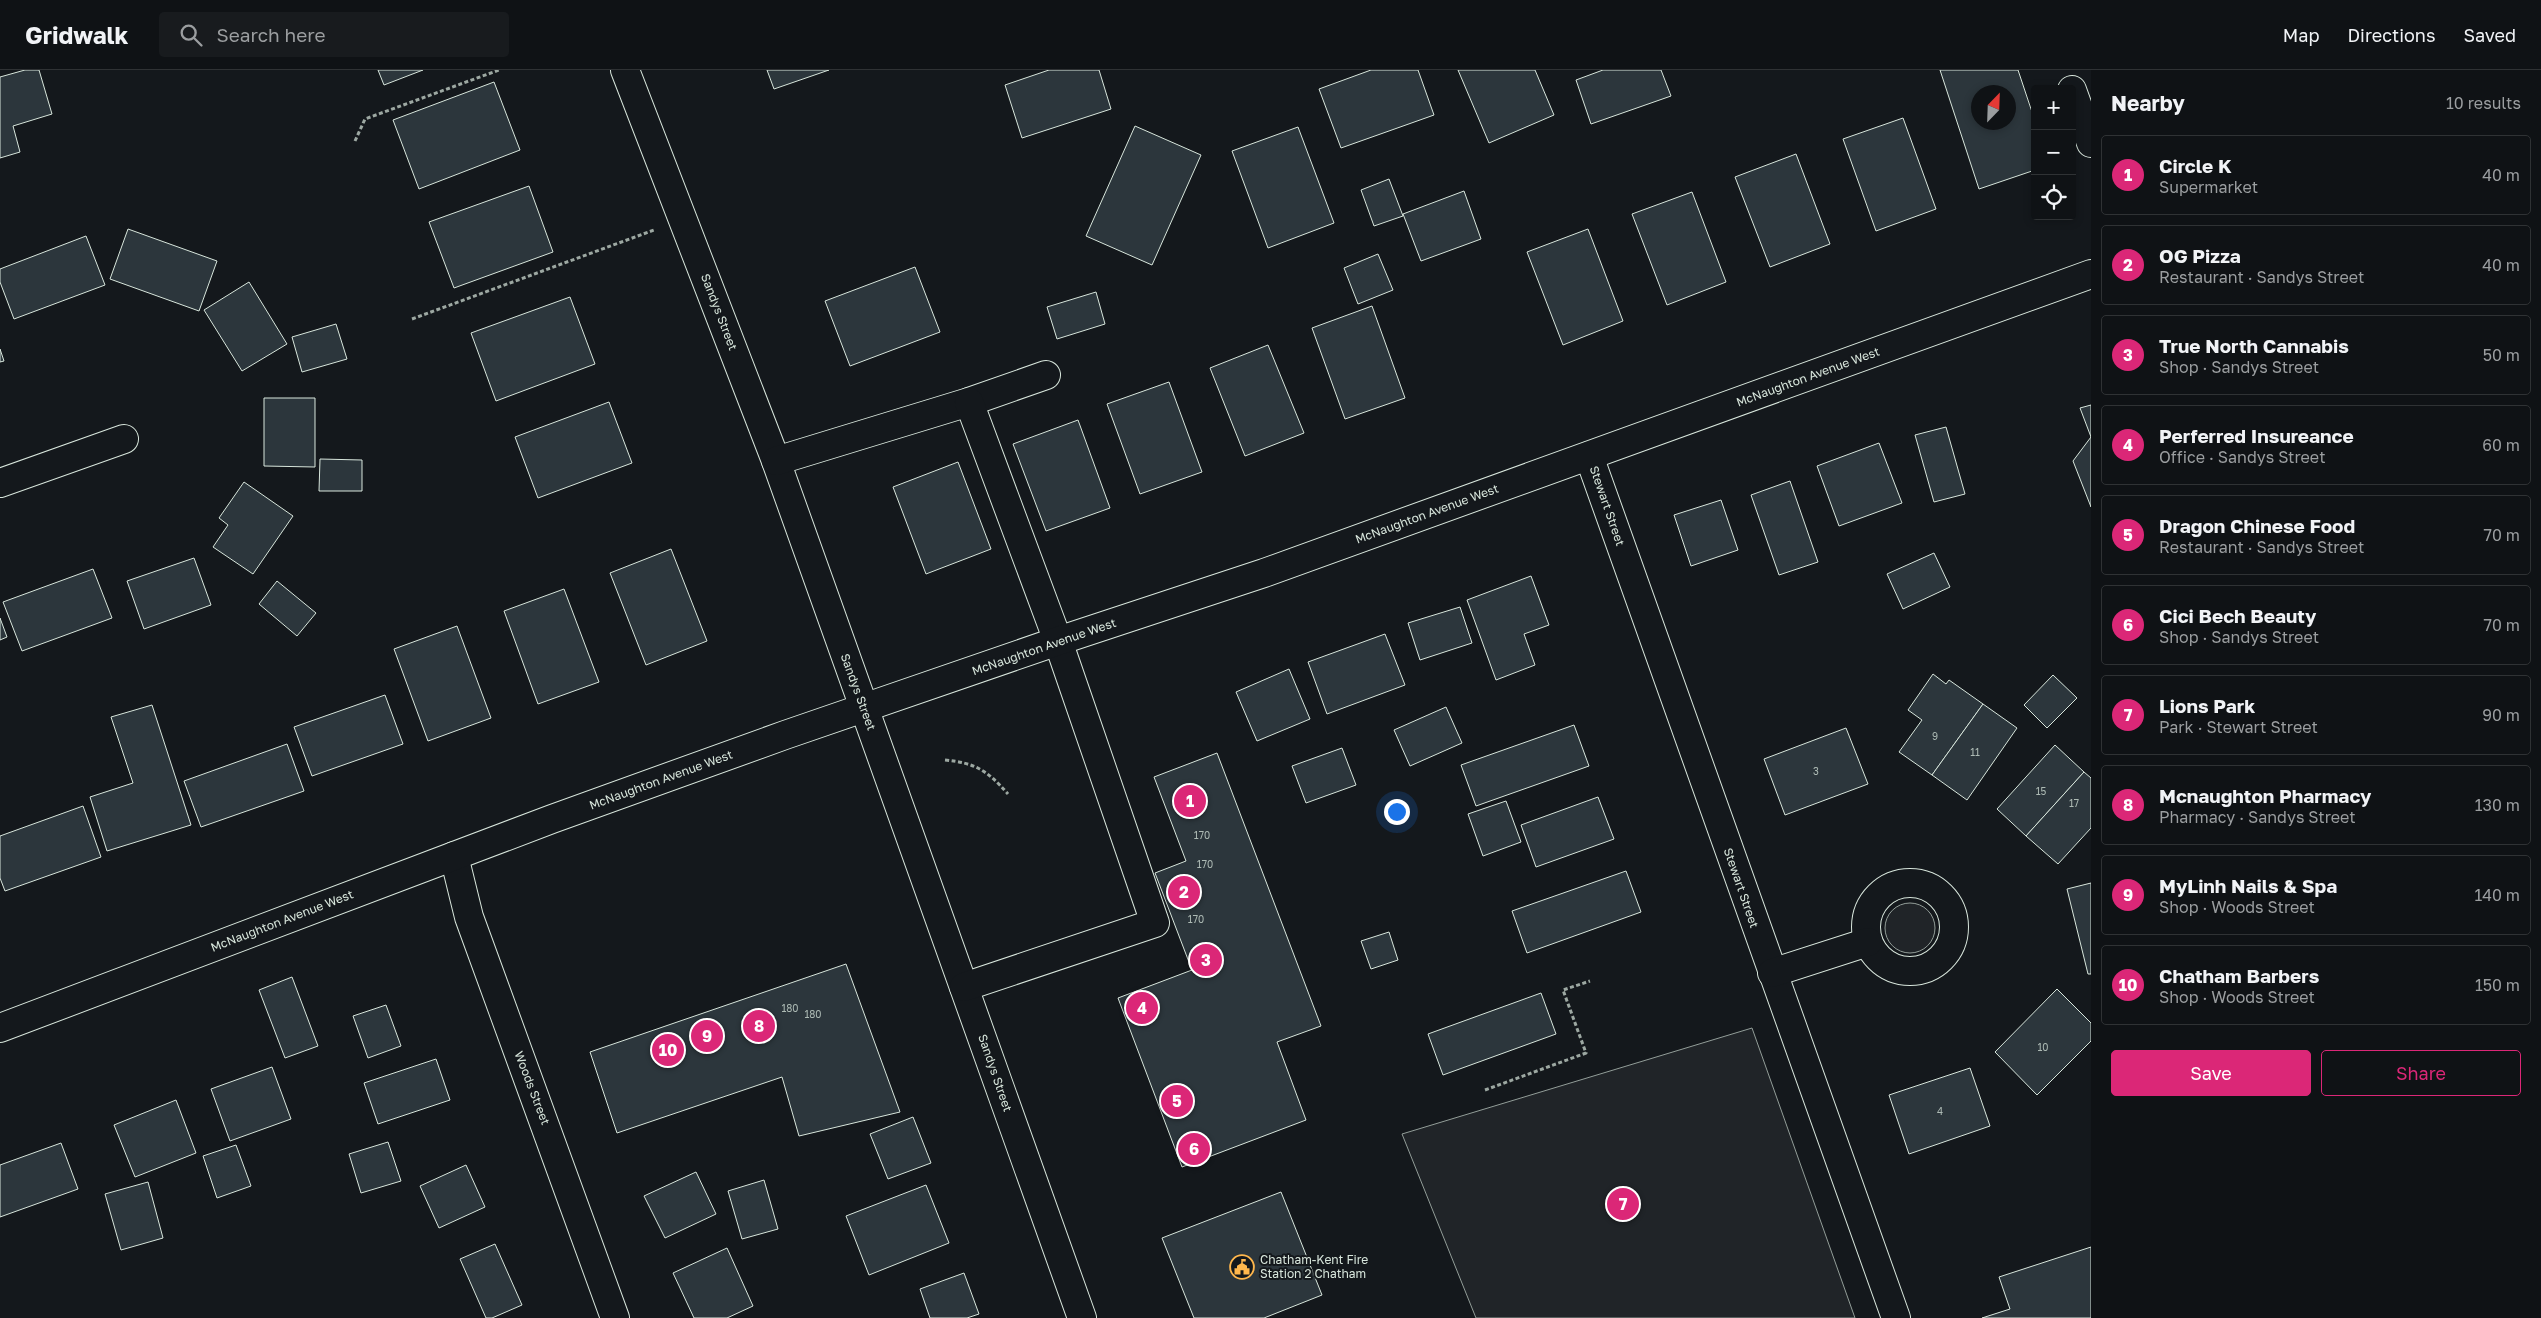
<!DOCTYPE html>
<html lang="en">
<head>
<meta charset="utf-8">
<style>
	:root { --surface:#0f1215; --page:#181b1e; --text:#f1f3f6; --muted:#9b9ea0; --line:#2f3234; --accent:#db2777 }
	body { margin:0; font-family:"Golos Text",sans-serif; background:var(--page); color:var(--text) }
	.controls { position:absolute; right:15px; top:15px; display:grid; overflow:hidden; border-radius:5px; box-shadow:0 2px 8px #0003 }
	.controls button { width:45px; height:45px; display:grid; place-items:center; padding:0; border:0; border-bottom:1px solid var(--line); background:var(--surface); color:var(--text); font:25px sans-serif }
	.compass { position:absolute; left:1971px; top:15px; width:45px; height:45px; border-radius:50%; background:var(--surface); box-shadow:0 2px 8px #0003; rotate:23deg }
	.you { position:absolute; left:1396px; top:741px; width:18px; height:18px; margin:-12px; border:4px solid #fff; border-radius:50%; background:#1a73e8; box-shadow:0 0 0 8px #1a73e833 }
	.badge { display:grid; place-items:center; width:32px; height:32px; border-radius:50%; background:var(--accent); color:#fff; font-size:16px; font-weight:700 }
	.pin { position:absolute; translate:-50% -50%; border:2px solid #fff; box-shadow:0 1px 5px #0006 }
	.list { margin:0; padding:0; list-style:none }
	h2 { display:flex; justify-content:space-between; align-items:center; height:65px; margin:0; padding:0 20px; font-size:21px }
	h2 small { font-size:16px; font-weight:400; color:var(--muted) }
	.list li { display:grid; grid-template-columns:32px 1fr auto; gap:15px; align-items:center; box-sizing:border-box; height:80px; margin:0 10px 10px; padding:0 10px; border:1px solid var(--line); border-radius:5px }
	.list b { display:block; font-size:19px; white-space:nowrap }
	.list p { margin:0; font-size:16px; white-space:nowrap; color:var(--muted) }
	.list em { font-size:16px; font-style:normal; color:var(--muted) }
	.actions { display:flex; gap:10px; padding:15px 20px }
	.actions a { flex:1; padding:11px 0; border:1px solid var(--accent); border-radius:5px; text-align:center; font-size:18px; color:var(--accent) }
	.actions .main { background:var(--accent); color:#fff }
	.icon { flex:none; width:28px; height:28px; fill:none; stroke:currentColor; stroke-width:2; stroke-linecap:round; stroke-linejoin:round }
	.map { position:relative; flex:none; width:2091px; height:1248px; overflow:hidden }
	header { display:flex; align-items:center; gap:30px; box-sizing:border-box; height:70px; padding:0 25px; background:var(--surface); border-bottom:1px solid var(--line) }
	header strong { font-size:24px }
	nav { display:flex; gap:28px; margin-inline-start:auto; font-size:18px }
	.search { width:350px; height:45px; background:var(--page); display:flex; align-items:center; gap:12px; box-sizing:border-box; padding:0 18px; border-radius:5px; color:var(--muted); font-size:19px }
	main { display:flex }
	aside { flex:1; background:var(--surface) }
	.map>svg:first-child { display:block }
	.green { fill:#202428; stroke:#939e99 }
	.building { fill:#2c363c; stroke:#d8e6dc; fill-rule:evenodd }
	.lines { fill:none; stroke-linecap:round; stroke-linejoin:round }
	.minor-casing { stroke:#d8e6dc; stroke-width:30 }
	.major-casing { stroke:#d8e6dc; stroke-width:30 }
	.path { stroke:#9da8a2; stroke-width:3; stroke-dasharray:4 2.5; stroke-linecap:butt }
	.minor { stroke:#14181c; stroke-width:28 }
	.major { stroke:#14181c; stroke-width:28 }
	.labels { text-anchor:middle; stroke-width:4; stroke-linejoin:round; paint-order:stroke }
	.number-label { font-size:10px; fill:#adbab4 }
	.street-label { font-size:12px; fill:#d8e6dc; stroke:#14181c }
	.poi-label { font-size:12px; fill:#d8e6dc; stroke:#14181c; text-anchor:start }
</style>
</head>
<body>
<header>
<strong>Gridwalk</strong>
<div class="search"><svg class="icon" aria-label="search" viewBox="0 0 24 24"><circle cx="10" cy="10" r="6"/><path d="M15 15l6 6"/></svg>Search here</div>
<nav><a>Map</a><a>Directions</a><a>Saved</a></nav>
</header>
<main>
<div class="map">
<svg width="2091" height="1248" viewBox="0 0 2091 1248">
	<rect width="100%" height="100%" fill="#14181c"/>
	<g class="green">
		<circle cx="1910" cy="858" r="25"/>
		<path d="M1752 958 1855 1248H1476L1402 1064Z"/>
	</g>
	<g class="building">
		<path d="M25 0H39L52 44 13 56 20 82 0 88V7Z"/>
		<path d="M378 0H423L384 15Z"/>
		<path d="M767 0H829L774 19Z"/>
		<path d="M1049 0H1099L1111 39 1022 68 1005 15Z"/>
		<path d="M1371 0H1418L1434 45 1341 78 1319 19Z"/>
		<path d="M1458 0H1535L1554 45 1489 73Z"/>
		<path d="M1603 0H1661L1671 26 1591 54 1576 10Z"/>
		<path d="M1940 0H2018L2035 51V100L1979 119ZM1978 22H2008V52H1978Z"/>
		<path d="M494 12 520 80 419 119 393 50Z"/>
		<path d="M1903 48 1936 139 1876 161 1843 69Z"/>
		<path d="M1135 56 1201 85 1152 195 1086 166Z"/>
		<path d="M1298 57 1334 153 1268 178 1232 81Z"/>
		<path d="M1796 84 1830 174 1770 197 1735 107Z"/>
		<path d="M1389 109 1403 146 1374 156 1361 120Z"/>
		<path d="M529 116 553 182 454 218 429 152Z"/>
		<path d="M1464 121 1481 169 1421 191 1403 144Z"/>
		<path d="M1692 122 1726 212 1667 235 1632 144Z"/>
		<path d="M128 159 217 191 199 241 110 209Z"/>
		<path d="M1588 159 1623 251 1563 275 1527 182Z"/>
		<path d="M86 166 105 215 14 249 0 212V199Z"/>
		<path d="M1378 184 1393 220 1358 234 1344 198Z"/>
		<path d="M915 197 940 262 850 296 825 231Z"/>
		<path d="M249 212 287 274 242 301 204 240Z"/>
		<path d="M1096 222 1105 254 1057 269 1047 237Z"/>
		<path d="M570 227 595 294 496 331 471 263Z"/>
		<path d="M1372 236 1405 328 1345 349 1312 258Z"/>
		<path d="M336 254 347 289 302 302 292 267Z"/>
		<path d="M1268 275 1304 363 1245 386 1210 298Z"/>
		<path d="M0 279 4 291 0 292Z"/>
		<path d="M1169 312 1202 402 1140 424 1107 334Z"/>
		<path d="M264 328H315V397L264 396Z"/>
		<path d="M609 332 632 393 538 428 515 367Z"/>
		<path d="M2091 335V437L2073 391 2091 367 2080 338Z"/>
		<path d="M1078 350 1110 438 1046 461 1013 374Z"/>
		<path d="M1946 357 1965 424 1934 432 1915 365Z"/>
		<path d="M1879 373 1902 433 1839 456 1817 396Z"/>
		<path d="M320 389 362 390V421H319Z"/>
		<path d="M958 392 991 479 926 504 893 417Z"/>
		<path d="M1790 411 1818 492 1779 505 1751 425Z"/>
		<path d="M244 412 293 446 253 504 213 477 228 455 219 448Z"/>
		<path d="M1721 430 1738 480 1691 496 1674 445Z"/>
		<path d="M671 479 707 571 646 595 610 503Z"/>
		<path d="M1934 483 1950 517 1903 539 1887 504Z"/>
		<path d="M194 488 211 535 144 559 127 511Z"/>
		<path d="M93 499 112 548 22 581 3 532Z"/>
		<path d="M1531 506 1549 555 1524 564 1535 595 1496 610 1467 530Z"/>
		<path d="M277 511 316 543 297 566 259 534Z"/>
		<path d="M564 519 599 612 538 634 504 541Z"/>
		<path d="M1460 537 1472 573 1420 590 1408 553Z"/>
		<path d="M0 548 7 567 0 570Z"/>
		<path d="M457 556 491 648 428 671 394 579Z"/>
		<path d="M1385 564 1405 615 1327 644 1308 592Z"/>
		<path d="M1289 599 1310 649 1257 671 1236 622Z"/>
		<path d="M1933 604 1946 614 1949 610 1983 634 1932 705 1899 682 1922 650 1908 640Z"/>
		<path d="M2053 605 2077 628 2047 658 2024 635Z"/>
		<path d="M385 625 403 674 312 706 294 657Z"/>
		<path d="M1983 634 2017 658 1967 730 1932 705Z"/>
		<path d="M152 635 191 755 107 781 90 727 133 713 111 647Z"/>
		<path d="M1446 637 1462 673 1410 696 1394 660Z"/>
		<path d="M1574 655 1589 696 1476 736 1461 695Z"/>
		<path d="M1846 658 1868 714 1785 745 1764 689Z"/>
		<path d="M287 674 304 721 201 757 184 711Z"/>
		<path d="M2055 675 2084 702 2026 766 1997 739Z"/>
		<path d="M1342 678 1356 715 1306 733 1292 696Z"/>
		<path d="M1217 683 1321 956 1277 972 1306 1050 1182 1097 1118 928 1192 900 1155 803 1186 791 1154 707Z"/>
		<path d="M2084 702 2091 708V758L2058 794 2026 766Z"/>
		<path d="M1598 727 1614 769 1536 797 1521 755Z"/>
		<path d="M1506 731 1521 772 1483 786 1468 744Z"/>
		<path d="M83 736 101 787 5 821 0 808V766Z"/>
		<path d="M1626 801 1641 842 1527 883 1512 841Z"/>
		<path d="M2091 813V904H2088L2067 819Z"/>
		<path d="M1389 862 1398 890 1371 899 1361 871Z"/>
		<path d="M846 894 900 1042 799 1066 782 1007 617 1063 590 982Z"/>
		<path d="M292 907 318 976 285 988 259 920Z"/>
		<path d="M2057 919 2091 953V971L2037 1025 1995 982Z"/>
		<path d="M1541 923 1556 964 1443 1005 1428 964Z"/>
		<path d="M386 935 401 976 368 988 353 946Z"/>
		<path d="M436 989 450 1030 378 1054 364 1013Z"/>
		<path d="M272 997 291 1049 230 1071 211 1019Z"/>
		<path d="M1970 998 1990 1056 1909 1084 1889 1025Z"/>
		<path d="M176 1030 196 1083 135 1107 114 1055Z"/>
		<path d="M913 1047 931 1093 888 1109 870 1064Z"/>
		<path d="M388 1072 401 1111 361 1123 349 1084Z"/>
		<path d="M61 1073 78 1119 0 1147V1095Z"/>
		<path d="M236 1075 251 1116 217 1128 203 1086Z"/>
		<path d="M466 1095 485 1137 439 1158 420 1116Z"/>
		<path d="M696 1102 716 1144 665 1168 644 1126Z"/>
		<path d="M764 1110 778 1159 742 1169 728 1121Z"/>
		<path d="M148 1112 163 1168 121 1180 105 1124Z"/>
		<path d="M926 1115 949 1173 869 1205 846 1146Z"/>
		<path d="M1281 1122 1322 1225 1264 1248H1194L1162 1168Z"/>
		<path d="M495 1174 522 1235 492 1248H486L460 1189Z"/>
		<path d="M2091 1177V1248H1982L2010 1239 1999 1207Z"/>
		<path d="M727 1178 753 1236 727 1248H694L673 1203Z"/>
		<path d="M964 1203 979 1244 967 1248H930L920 1219Z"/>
	</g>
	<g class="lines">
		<g class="minor-casing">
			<g id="minor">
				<path d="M625 0 776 391 1082 1248"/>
				<path d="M2072 20 2091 73"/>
				<path d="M1589 386 1896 1248"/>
				<path d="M776 391 969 332 1046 305"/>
				<path d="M0 413 124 369"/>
				<path d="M454 786 469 847 615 1248"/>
				<circle cx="1910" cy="857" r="44"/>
				<path d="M1772 903 1868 872"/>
				<path d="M964 917 1155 853 1058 571 969 332"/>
			</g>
		</g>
		<g class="major-casing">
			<path id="major" d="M0 958 552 749 785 665 1058 571 1264 503 2091 204"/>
		</g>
		<g class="path">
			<path d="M355 71 365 49 499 0"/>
			<path d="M412 249 654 160"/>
			<path d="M945 690C975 693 987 700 1008 724"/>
			<path d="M1485 1020 1586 983 1563 920 1590 911"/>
		</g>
		<use href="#minor" class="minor"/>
		<use href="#major" class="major"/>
	</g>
	<defs>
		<g id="civic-ring" transform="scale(1.25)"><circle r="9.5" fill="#14181c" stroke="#ffb74d" stroke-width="1.5"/><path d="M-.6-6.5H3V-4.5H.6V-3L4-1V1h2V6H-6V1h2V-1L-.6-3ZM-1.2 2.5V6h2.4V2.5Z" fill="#ffb74d"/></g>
	</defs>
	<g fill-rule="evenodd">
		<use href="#civic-ring" x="1242" y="1197"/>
	</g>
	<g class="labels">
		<g class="number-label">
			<text x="1935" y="670">9</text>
			<text x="1975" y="686">11</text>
			<text x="1816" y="705">3</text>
			<text x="2041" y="725">15</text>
			<text x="2074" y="737">17</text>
			<text x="1202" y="769">170</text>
			<text x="1205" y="798">170</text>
			<text x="1196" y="853">170</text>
			<text x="790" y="942">180</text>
			<text x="813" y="948">180</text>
			<text x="2043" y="981">10</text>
			<text x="1940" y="1045">4</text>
		</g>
		<g class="street-label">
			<text transform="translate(719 242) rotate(69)" y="4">Sandys Street</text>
			<text transform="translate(1808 307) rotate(-20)" y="4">McNaughton Avenue West</text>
			<text transform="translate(1607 436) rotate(71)" y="4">Stewart Street</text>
			<text transform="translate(1427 444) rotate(-20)" y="4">McNaughton Avenue West</text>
			<text transform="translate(1044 577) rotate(-19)" y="4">McNaughton Avenue West</text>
			<text transform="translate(858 622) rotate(70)" y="4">Sandys Street</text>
			<text transform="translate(661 710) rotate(-20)" y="4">McNaughton Avenue West</text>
			<text transform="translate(1741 818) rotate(71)" y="4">Stewart Street</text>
			<text transform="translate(282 851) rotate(-21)" y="4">McNaughton Avenue West</text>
			<text transform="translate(995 1003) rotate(71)" y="4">Sandys Street</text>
			<text transform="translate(532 1018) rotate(69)" y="4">Woods Street</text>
		</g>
		<g class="poi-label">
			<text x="1260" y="1194">Chatham-Kent Fire<tspan x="1260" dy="14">Station 2 Chatham</tspan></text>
		</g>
	</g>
</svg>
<div class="controls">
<button>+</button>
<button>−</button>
<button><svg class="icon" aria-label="locate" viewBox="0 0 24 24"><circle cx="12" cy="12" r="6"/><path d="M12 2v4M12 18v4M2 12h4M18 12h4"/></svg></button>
</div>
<svg class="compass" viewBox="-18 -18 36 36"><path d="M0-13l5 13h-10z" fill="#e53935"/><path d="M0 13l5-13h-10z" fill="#9b9ea0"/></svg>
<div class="you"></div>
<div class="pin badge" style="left:1190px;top:731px">1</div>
<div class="pin badge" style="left:1184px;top:822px">2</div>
<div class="pin badge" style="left:1206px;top:890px">3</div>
<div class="pin badge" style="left:1142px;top:938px">4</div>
<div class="pin badge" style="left:1177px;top:1031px">5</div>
<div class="pin badge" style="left:1194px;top:1079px">6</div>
<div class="pin badge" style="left:1623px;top:1134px">7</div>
<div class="pin badge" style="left:759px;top:956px">8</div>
<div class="pin badge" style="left:707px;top:966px">9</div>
<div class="pin badge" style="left:668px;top:980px">10</div>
</div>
<aside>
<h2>Nearby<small>10 results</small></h2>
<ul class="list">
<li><span class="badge">1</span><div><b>Circle K</b><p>Supermarket</p></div><em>40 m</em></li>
<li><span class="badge">2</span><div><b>OG Pizza</b><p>Restaurant · Sandys Street</p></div><em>40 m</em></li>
<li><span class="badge">3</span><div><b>True North Cannabis</b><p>Shop · Sandys Street</p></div><em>50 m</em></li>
<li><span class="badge">4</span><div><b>Perferred Insureance</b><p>Office · Sandys Street</p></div><em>60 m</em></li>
<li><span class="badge">5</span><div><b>Dragon Chinese Food</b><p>Restaurant · Sandys Street</p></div><em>70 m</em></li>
<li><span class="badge">6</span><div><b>Cici Bech Beauty</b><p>Shop · Sandys Street</p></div><em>70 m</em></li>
<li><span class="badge">7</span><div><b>Lions Park</b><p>Park · Stewart Street</p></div><em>90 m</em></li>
<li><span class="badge">8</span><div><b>Mcnaughton Pharmacy</b><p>Pharmacy · Sandys Street</p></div><em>130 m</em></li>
<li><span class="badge">9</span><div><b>MyLinh Nails &amp; Spa</b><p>Shop · Woods Street</p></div><em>140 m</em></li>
<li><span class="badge">10</span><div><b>Chatham Barbers</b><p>Shop · Woods Street</p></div><em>150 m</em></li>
</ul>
<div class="actions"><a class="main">Save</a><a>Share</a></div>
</aside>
</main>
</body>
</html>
